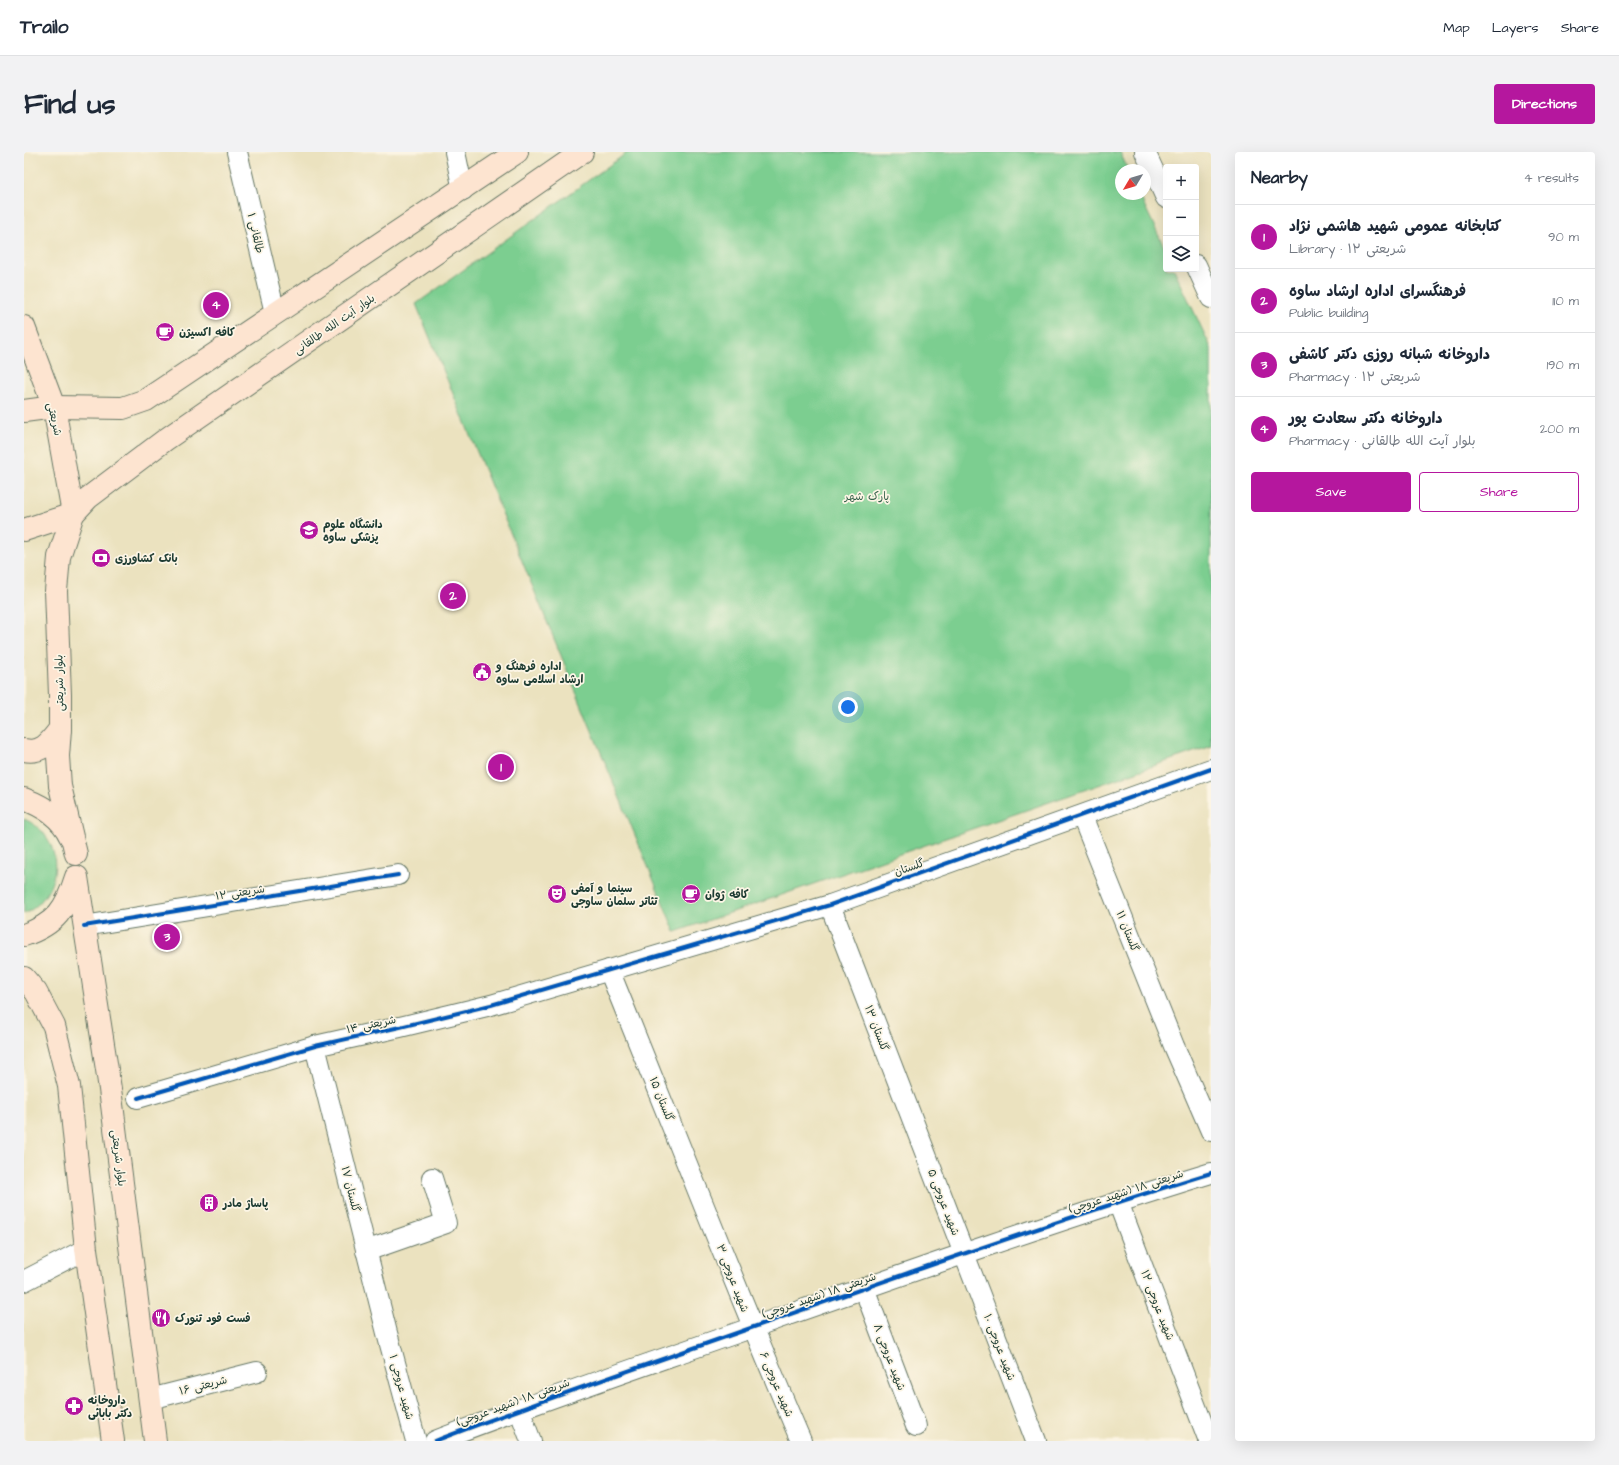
<!DOCTYPE html>
<html lang="en">
<head>
<meta charset="utf-8">
<style>
	:root { --surface:#fff; --page:#f2f2f3; --text:#1f2937; --muted:#747a83; --line:#e0e1e3; --accent:#b5179e }
	body { margin:0; font-family:"Architects Daughter","Playpen Sans Arabic",sans-serif; background:var(--page); color:var(--text) }
	.controls { position:absolute; right:12px; top:12px; display:grid; overflow:hidden; border-radius:4px; box-shadow:0 4px 16px #0002 }
	.controls button { width:36px; height:36px; display:grid; place-items:center; padding:0; border:0; border-bottom:1px solid var(--line); background:var(--surface); color:var(--text); font:20px sans-serif }
	.compass { position:absolute; left:1091px; top:12px; width:36px; height:36px; border-radius:50%; background:var(--surface); box-shadow:0 4px 16px #0002; rotate:232deg }
	.you { position:absolute; left:824px; top:555px; width:14px; height:14px; margin:-10px; border:3px solid #fff; border-radius:50%; background:#1a73e8; box-shadow:0 0 0 6px #1a73e833 }
	.badge { display:grid; place-items:center; width:26px; height:26px; border-radius:50%; background:var(--accent); color:#fff; font-size:13px; font-weight:700 }
	.pin { position:absolute; translate:-50% -50%; border:2px solid #fff; box-shadow:0 1px 4px #0006 }
	.list { margin:0; padding:0; list-style:none }
	h2 { display:flex; justify-content:space-between; align-items:center; height:52px; margin:0; padding:0 16px; font-size:17px }
	h2 small { font-size:13px; font-weight:400; color:var(--muted) }
	.list li { display:grid; grid-template-columns:26px 1fr auto; gap:12px; align-items:center; box-sizing:border-box; height:64px; padding:0 16px; border-top:1px solid var(--line) }
	.list b { display:block; font-size:15px; white-space:nowrap }
	.list p { margin:0; font-size:13px; white-space:nowrap; color:var(--muted) }
	.list em { font-size:13px; font-style:normal; color:var(--muted) }
	.actions { display:flex; gap:8px; padding:12px 16px }
	.actions a { flex:1; padding:9px 0; border:1px solid var(--accent); border-radius:4px; text-align:center; font-size:14px; color:var(--accent) }
	.actions .main { background:var(--accent); color:#fff }
	.icon { flex:none; width:22px; height:22px; fill:none; stroke:currentColor; stroke-width:2; stroke-linecap:round; stroke-linejoin:round }
	.map { position:relative; flex:none; width:1187px; height:1289px; overflow:hidden; border-radius:4px }
	header { display:flex; align-items:center; gap:24px; box-sizing:border-box; height:56px; padding:0 20px; background:var(--surface); border-bottom:1px solid var(--line) }
	header strong { font-size:19px }
	nav { display:flex; gap:22px; margin-inline-start:auto; font-size:14px }
	.intro { display:flex; align-items:center; justify-content:space-between; box-sizing:border-box; height:96px; padding:0 24px }
	h1 { margin:0; font-size:28px }
	.button { padding:10px 18px; border-radius:4px; background:var(--accent); color:#fff; font-size:14px; font-weight:700 }
	main { display:flex; gap:24px; padding:0 24px }
	aside { flex:1; background:var(--surface); border-radius:4px; box-shadow:0 4px 16px #0002 }
	.map>svg:first-child { display:block }
	.green { fill:#7cce90; stroke:#4e8662 }
	.lines { fill:none; stroke-linecap:round; stroke-linejoin:round }
	.street-casing { stroke:#667765; stroke-width:22 }
	.secondary-casing { stroke:#667765; stroke-width:24 }
	.street { stroke:#fff; stroke-width:20 }
	.secondary { stroke:#fde4d0; stroke-width:22 }
	.cycleway-casing { stroke:#fcf5e5; stroke-width:6 }
	.cycleway { stroke:#0057b8; stroke-width:4 }
	.labels { text-anchor:middle; stroke-width:3.5; stroke-linejoin:round; paint-order:stroke }
	.street-label { font-size:11px; fill:#1f3d34; stroke:#fcf5e5 }
	.poi-label { font-size:11px; font-weight:bold; fill:#1f3d34; stroke:#fcf5e5; text-anchor:start }
	.park-label { font-size:11px; fill:#36614b; stroke:#fcf5e5 }
</style>
</head>
<body>
<header>
<strong>Trailo</strong>
<nav><a>Map</a><a>Layers</a><a>Share</a></nav>
</header>
<div class="intro"><h1>Find us</h1><a class="button">Directions</a></div>
<main>
<div class="map">
<svg width="1187" height="1289" viewBox="0 0 1187 1289">
	<rect width="100%" height="100%" fill="#fcf5e5"/>
	<filter id="ink" filterUnits="userSpaceOnUse"><feTurbulence type="fractalNoise" baseFrequency=".025" numOctaves="2"/><feDisplacementMap in="SourceGraphic" scale="8" xChannelSelector="R" yChannelSelector="G"/><feConvolveMatrix kernelMatrix="1 2 1 2 8 2 1 2 1" color-interpolation-filters="sRGB"/></filter>
	<filter id="wash" filterUnits="userSpaceOnUse"><feTurbulence type="fractalNoise" baseFrequency=".012" numOctaves="4" result="noise"/><feDisplacementMap in="SourceGraphic" scale="16" xChannelSelector="R" yChannelSelector="G"/><feGaussianBlur stdDeviation="0.9" result="paint"/><feColorMatrix in="noise" values="0 0 0 0 0 0 0 0 0 0 0 0 0 0 0 0 0 1.4 0 .05"/><feComposite in="paint" operator="in"/></filter>
	<g filter="url(#wash)">
		<rect width="100%" height="100%" fill="#ebe2bf"/>
		<g class="green">
			<path d="M604 0H1096L1104 18H1097V42H1115L1142 99V117H1150L1187 196V594L651 780 392 152Z"/>
			<path d="M0 667C43 685 39 743 0 762Z"/>
		</g>
	</g>
	<g filter="url(#ink)">
		<g class="lines">
			<g class="street-casing">
				<g id="street">
					<path d="M213 0 251 161"/>
					<path d="M431 0 439 38"/>
					<path d="M1121 0 1142 46"/>
					<path d="M1172 113 1187 146"/>
					<path d="M1058 664 1150 894 1187 979"/>
					<path d="M806 753 1012 1289"/>
					<path d="M60 774 374 723"/>
					<path d="M585 818C649 975 710 1133 777 1289"/>
					<path d="M291 894 363 1181 392 1289"/>
					<path d="M114 946 291 894 376 875 467 853 806 753 1187 617"/>
					<path d="M1094 1050 1185 1289"/>
					<path d="M342 1099 422 1071 408 1026"/>
					<path d="M0 1129 62 1097"/>
					<path d="M840 1136 892 1274"/>
					<path d="M126 1247 233 1220"/>
					<path d="M495 1257 507 1289"/>
					<path d="M411 1289C520 1247 631 1210 741 1171 889 1119 1037 1067 1187 1021"/>
				</g>
			</g>
			<g class="secondary-casing">
				<g id="secondary">
					<path d="M0 175 30 255 49 362 35 405 32 439 36 543V577L34 604 36 634 52 702"/>
					<path d="M0 259 30 255 99 256 122 248 493 0"/>
					<path d="M0 378 49 362 64 346 141 288 558 0"/>
					<path d="M0 598C18 602 26 590 36 577"/>
					<path d="M0 647C19 654 37 665 46 684"/>
					<path d="M53 725 86 937 131 1289"/>
					<path d="M0 783C32 772 42 757 52 725"/>
					<path d="M0 826 12 840 30 874 45 934 62 1097 89 1289"/>
				</g>
			</g>
			<use href="#street" class="street"/>
			<use href="#secondary" class="secondary"/>
			<g class="cycleway-casing">
				<g id="cycleway">
					<path d="M60 774 374 723"/>
					<path d="M114 946 291 894 376 875 467 853 806 753 1187 617"/>
					<path d="M411 1289C520 1247 631 1210 741 1171 889 1119 1037 1067 1187 1021"/>
				</g>
			</g>
			<use href="#cycleway" class="cycleway"/>
		</g>
	</g>
	<defs>
		<g id="cafe-disc" transform="scale(1)"><circle r="9.5" fill="#b5179e" stroke="#fcf5e5"/><path d="M-5.5-4.5H6V0H3Q3 3.5 0 3.5H-2.5Q-5.5 3.5-5.5 0ZM3-3.2v2h1.7v-2ZM-6 4.5H4V6H-6Z" fill="#fff"/></g>
		<g id="university-disc" transform="scale(1)"><circle r="9.5" fill="#b5179e" stroke="#fcf5e5"/><path d="M0-5L7-2L0 1L-7-2ZM-4 1L0 2.5L4 1V4Q0 6-4 4Z" fill="#fff"/></g>
		<g id="bank-disc" transform="scale(1)"><circle r="9.5" fill="#b5179e" stroke="#fcf5e5"/><path d="M-6-4H6V4H-6ZM0-2.3a2.3 2.3 0 1 0 0 4.6a2.3 2.3 0 1 0 0-4.6Z" fill="#fff"/></g>
		<g id="civic-disc" transform="scale(1)"><circle r="9.5" fill="#b5179e" stroke="#fcf5e5"/><path d="M-.6-6.5H3V-4.5H.6V-3L4-1V1h2V6H-6V1h2V-1L-.6-3ZM-1.2 2.5V6h2.4V2.5Z" fill="#fff"/></g>
		<g id="theatre-disc" transform="scale(1)"><circle r="9.5" fill="#b5179e" stroke="#fcf5e5"/><path d="M-5-5.5Q0-4 5-5.5V0Q5 5 0 6Q-5 5-5 0ZM-3.3-2.5H-1v1.5H-3.3ZM1-2.5H3.3v1.5H1ZM-2.8 1Q0 5.5 2.8 1Z" fill="#fff"/></g>
		<g id="building-disc" transform="scale(1)"><circle r="9.5" fill="#b5179e" stroke="#fcf5e5"/><path d="M-4-6H4V6H1V3H-1V6H-4ZM-2.5-4.3h1.7v1.8h-1.7ZM.8-4.3h1.7v1.8H.8ZM-2.5-1h1.7V.8h-1.7ZM.8-1h1.7V.8H.8Z" fill="#fff"/></g>
		<g id="restaurant-disc" transform="scale(1)"><circle r="9.5" fill="#b5179e" stroke="#fcf5e5"/><path d="M-5-6h1v4h1v-4h1v4h1v-4h1v5L-1.5 .5V6h-2V.5L-5-1ZM5-6V6H3V1.5H1.5Q1.5-4 5-6Z" fill="#fff"/></g>
		<g id="pharmacy-disc" transform="scale(1)"><circle r="9.5" fill="#b5179e" stroke="#fcf5e5"/><path d="M-2-6h4v4h4v4h-4v4h-4v-4h-4v-4h4Z" fill="#fff"/></g>
	</defs>
	<g fill-rule="evenodd">
		<use href="#cafe-disc" x="141" y="180"/>
		<use href="#university-disc" x="285" y="378"/>
		<use href="#bank-disc" x="77" y="406"/>
		<use href="#civic-disc" x="458" y="520"/>
		<use href="#theatre-disc" x="533" y="742"/>
		<use href="#cafe-disc" x="667" y="742"/>
		<use href="#building-disc" x="185" y="1051"/>
		<use href="#restaurant-disc" x="137" y="1166"/>
		<use href="#pharmacy-disc" x="50" y="1254"/>
	</g>
	<g class="labels">
		<g class="street-label">
			<text transform="translate(232 81) rotate(77)" y="4">طالقانی ۱</text>
			<text transform="translate(310 172) rotate(-35)" y="4">بلوار آیت الله طالقانی</text>
			<text transform="translate(31 267) rotate(77)" y="4">شریعتی</text>
			<text transform="translate(35 531) rotate(-91)" y="4">بلوار شریعتی</text>
			<text transform="translate(885 715) rotate(-19)" y="4">گلستان</text>
			<text transform="translate(216 740) rotate(-9)" y="4">شریعتی ۱۲</text>
			<text transform="translate(1104 779) rotate(68)" y="4">گلستان ۱۱</text>
			<text transform="translate(347 872) rotate(-12)" y="4">شریعتی ۱۴</text>
			<text transform="translate(853 876) rotate(69)" y="4">گلستان ۱۳</text>
			<text transform="translate(638 947) rotate(68)" y="4">گلستان ۱۵</text>
			<text transform="translate(95 1006) rotate(83)" y="4">بلوار شریعتی</text>
			<text transform="translate(327 1037) rotate(76)" y="4">گلستان ۱۷</text>
			<text transform="translate(1102 1039) rotate(-18)" y="4">شریعتی ۱۸ (شهید عروجی)</text>
			<text transform="translate(920 1050) rotate(69)" y="4">شهید عروجی ۵</text>
			<text transform="translate(709 1126) rotate(69)" y="4">شهید عروجی ۳</text>
			<text transform="translate(795 1143) rotate(-19)" y="4">شریعتی ۱۸ (شهید عروجی)</text>
			<text transform="translate(1134 1153) rotate(69)" y="4">شهید عروجی ۱۲</text>
			<text transform="translate(976 1195) rotate(69)" y="4">شهید عروجی ۱۰</text>
			<text transform="translate(866 1205) rotate(69)" y="4">شهید عروجی ۸</text>
			<text transform="translate(753 1232) rotate(67)" y="4">شهید عروجی ۶</text>
			<text transform="translate(179 1233) rotate(-14)" y="4">شریعتی ۱۶</text>
			<text transform="translate(378 1235) rotate(75)" y="4">شهید عروجی ۱</text>
			<text transform="translate(489 1250) rotate(-20)" y="4">شریعتی ۱۸ (شهید عروجی)</text>
		</g>
		<g class="poi-label">
			<text x="155" y="184">کافه اکسیژن</text>
			<text x="299" y="376">دانشگاه علوم<tspan x="299" dy="13">پزشکی ساوه</tspan></text>
			<text x="91" y="410">بانک کشاورزی</text>
			<text x="472" y="518">اداره فرهنگ و<tspan x="472" dy="13">ارشاد اسلامی ساوه</tspan></text>
			<text x="547" y="740">سینما و آمفی<tspan x="547" dy="13">تئاتر سلمان ساوجی</tspan></text>
			<text x="681" y="746">کافه ژوان</text>
			<text x="199" y="1055">پاساژ مادر</text>
			<text x="151" y="1170">فست فود تنورک</text>
			<text x="64" y="1252">داروخانه<tspan x="64" dy="13">دکتر بابائی</tspan></text>
		</g>
		<g class="park-label">
			<text x="843" y="348">پارک شهر</text>
		</g>
	</g>
</svg>
<div class="controls">
<button>+</button>
<button>−</button>
<button><svg class="icon" aria-label="layers" viewBox="0 0 24 24"><path d="M12 4l9 5-9 5-9-5zM3 14l9 5 9-5"/></svg></button>
</div>
<svg class="compass" viewBox="-18 -18 36 36"><path d="M0-13l5 13h-10z" fill="#e53935"/><path d="M0 13l5-13h-10z" fill="#747a83"/></svg>
<div class="you"></div>
<div class="pin badge" style="left:477px;top:615px">1</div>
<div class="pin badge" style="left:429px;top:444px">2</div>
<div class="pin badge" style="left:143px;top:785px">3</div>
<div class="pin badge" style="left:192px;top:153px">4</div>
</div>
<aside>
<h2>Nearby<small>4 results</small></h2>
<ul class="list">
<li><span class="badge">1</span><div><b>کتابخانه عمومی شهید هاشمی نژاد</b><p>Library · شریعتی ۱۲</p></div><em>90 m</em></li>
<li><span class="badge">2</span><div><b>فرهنگسرای اداره ارشاد ساوه</b><p>Public building</p></div><em>110 m</em></li>
<li><span class="badge">3</span><div><b>داروخانه شبانه روزی دکتر کاشفی</b><p>Pharmacy · شریعتی ۱۲</p></div><em>190 m</em></li>
<li><span class="badge">4</span><div><b>داروخانه دکتر سعادت پور</b><p>Pharmacy · بلوار آیت الله طالقانی</p></div><em>200 m</em></li>
</ul>
<div class="actions"><a class="main">Save</a><a>Share</a></div>
</aside>
</main>
</body>
</html>
